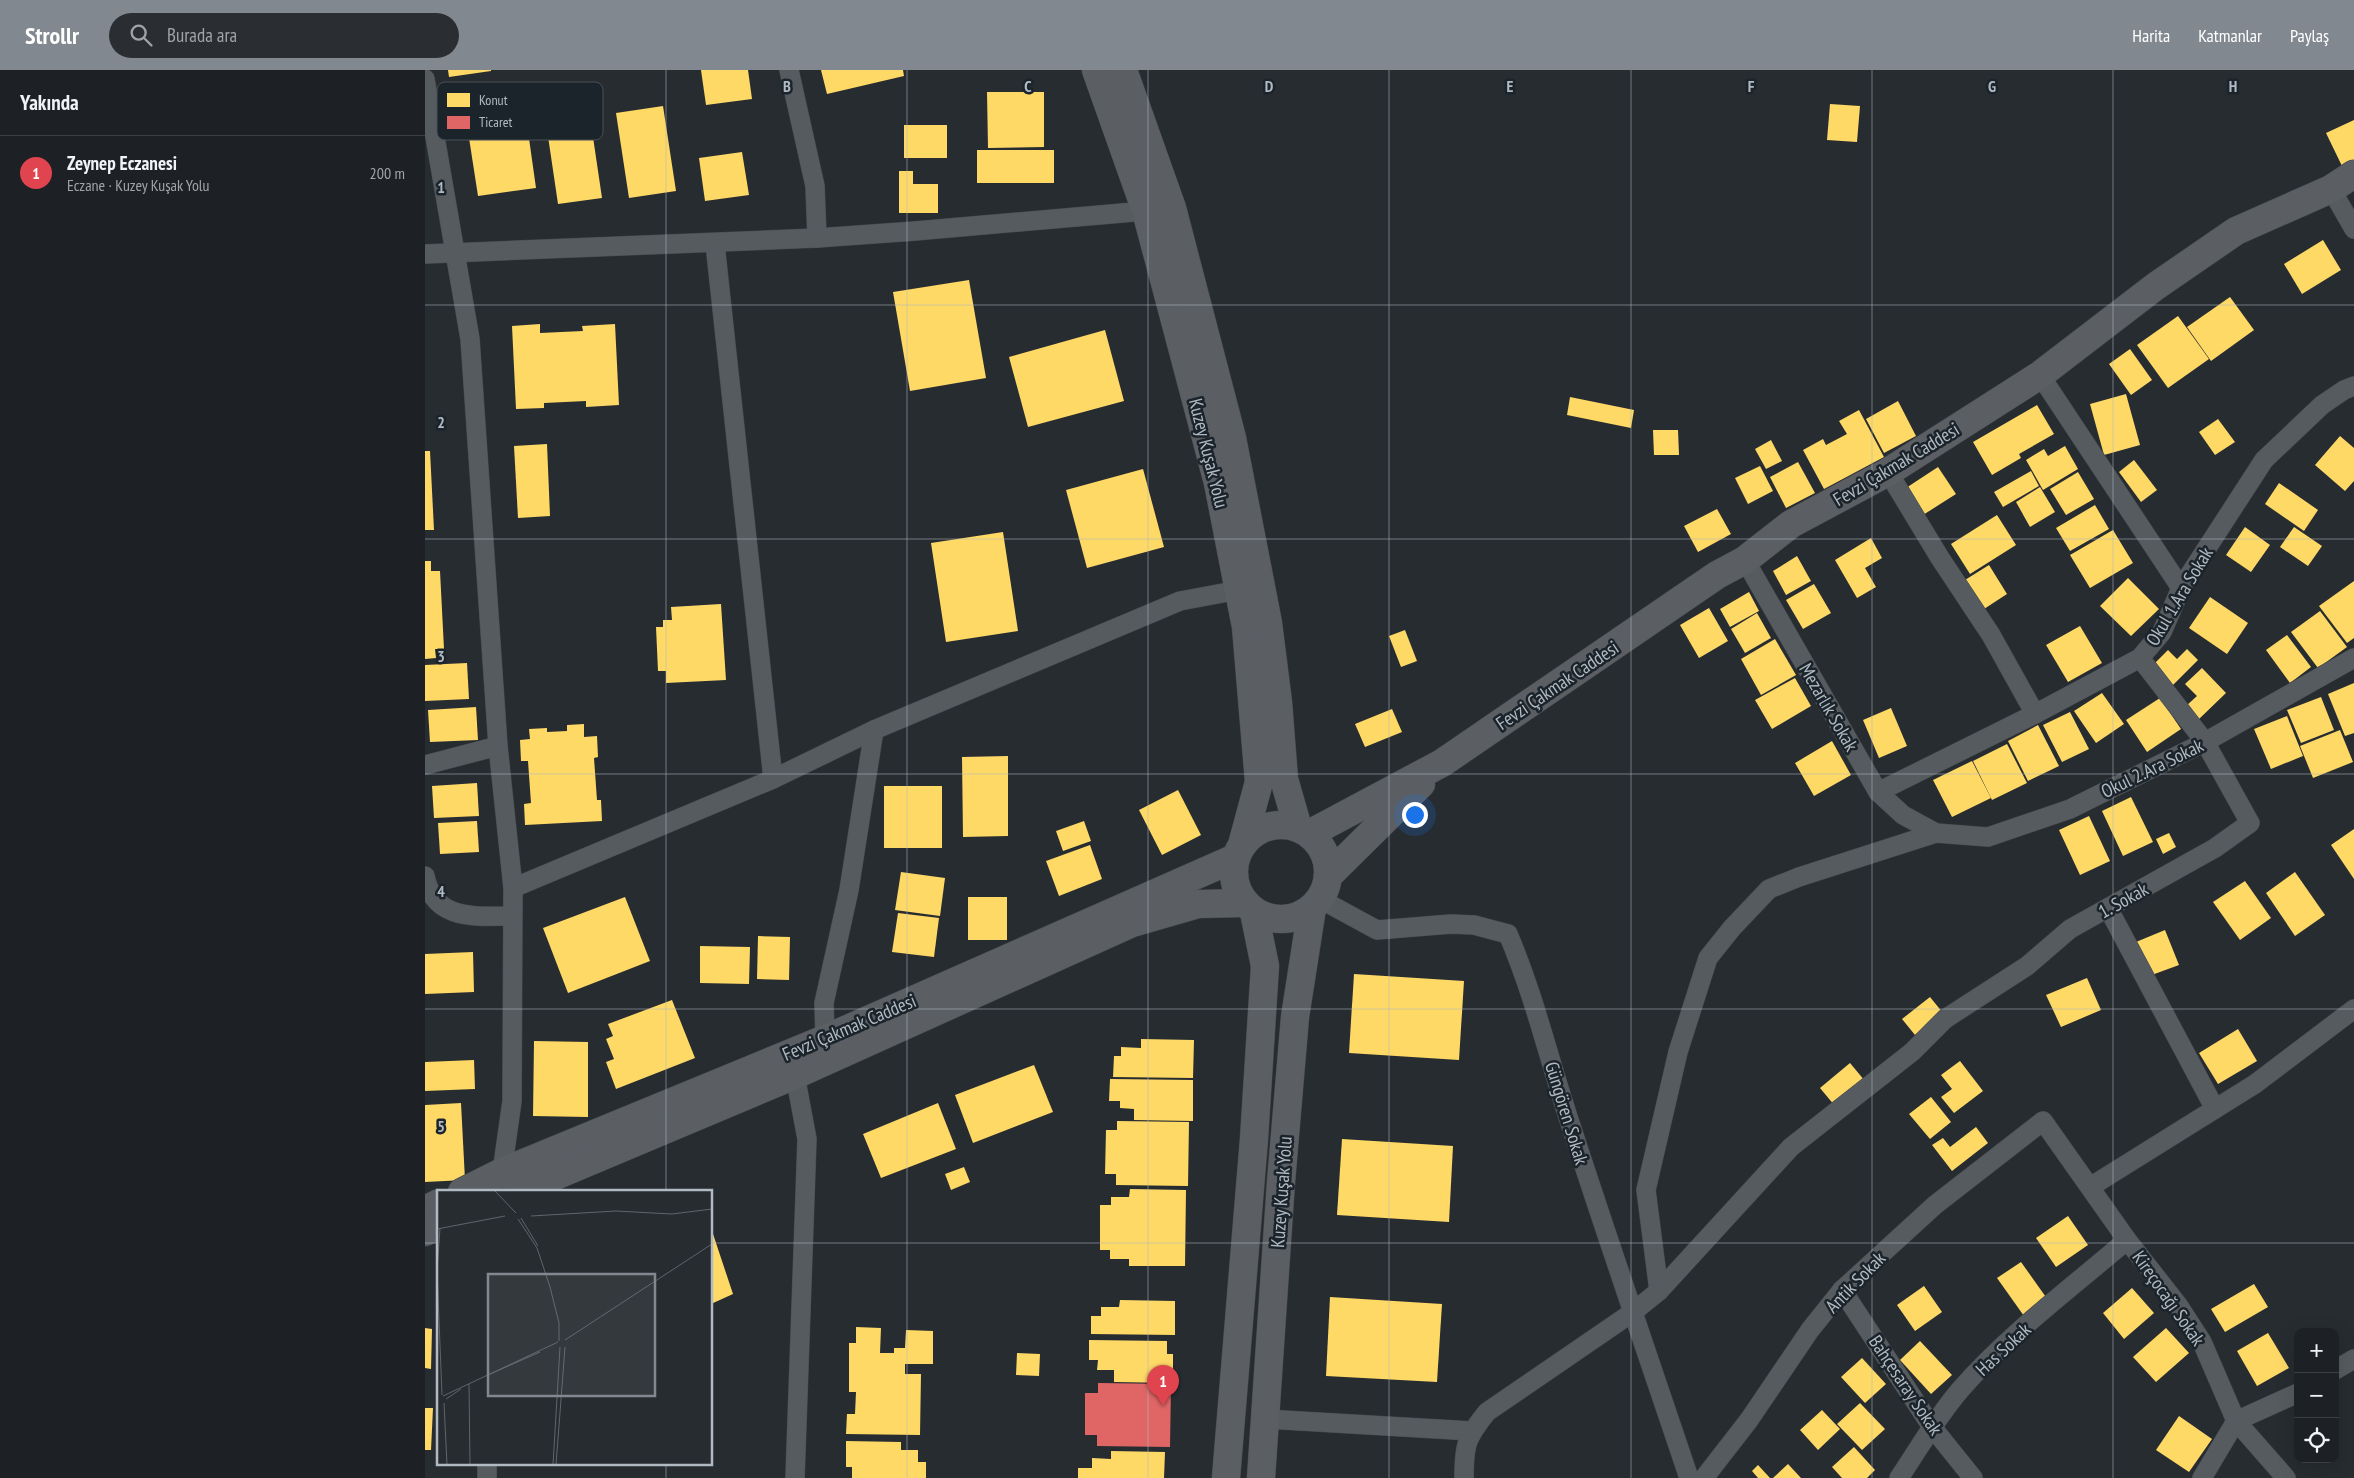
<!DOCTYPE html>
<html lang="tr">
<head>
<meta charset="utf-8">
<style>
	:root { --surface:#1d2125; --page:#2a2e32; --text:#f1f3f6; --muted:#a0a3a7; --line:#3b3e42; --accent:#81888f }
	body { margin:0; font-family:"PT Sans Narrow",sans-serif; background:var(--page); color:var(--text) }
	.controls { position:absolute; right:15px; bottom:15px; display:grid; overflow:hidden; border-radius:10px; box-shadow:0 5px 20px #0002 }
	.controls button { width:45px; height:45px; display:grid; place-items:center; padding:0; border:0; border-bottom:1px solid var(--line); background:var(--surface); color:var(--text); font:25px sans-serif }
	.you { position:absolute; left:989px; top:744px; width:18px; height:18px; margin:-12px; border:4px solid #fff; border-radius:50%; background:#1a73e8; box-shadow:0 0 0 8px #1a73e833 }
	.badge { display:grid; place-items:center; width:32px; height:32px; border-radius:50%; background:var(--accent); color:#fff; font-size:16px; font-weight:700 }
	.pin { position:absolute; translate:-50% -41px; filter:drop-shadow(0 1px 2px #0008) }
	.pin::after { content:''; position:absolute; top:26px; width:18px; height:15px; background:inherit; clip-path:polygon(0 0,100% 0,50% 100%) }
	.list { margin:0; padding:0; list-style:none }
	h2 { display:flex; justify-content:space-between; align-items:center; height:65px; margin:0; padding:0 20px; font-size:21px }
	h2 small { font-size:16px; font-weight:400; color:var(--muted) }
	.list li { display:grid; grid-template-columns:32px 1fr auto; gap:15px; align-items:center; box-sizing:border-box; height:75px; padding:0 20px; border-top:1px solid var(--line) }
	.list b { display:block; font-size:19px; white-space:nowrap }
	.list p { margin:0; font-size:16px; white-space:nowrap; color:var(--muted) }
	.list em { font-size:16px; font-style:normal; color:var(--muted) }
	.icon { flex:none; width:28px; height:28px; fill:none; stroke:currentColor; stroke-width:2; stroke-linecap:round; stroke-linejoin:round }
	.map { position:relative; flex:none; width:1929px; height:1408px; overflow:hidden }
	header { display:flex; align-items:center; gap:30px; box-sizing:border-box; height:70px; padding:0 25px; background:var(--accent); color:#fff }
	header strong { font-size:24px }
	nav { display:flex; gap:28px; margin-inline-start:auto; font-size:18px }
	.search { width:350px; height:45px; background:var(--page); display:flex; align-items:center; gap:12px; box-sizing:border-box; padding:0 18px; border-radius:28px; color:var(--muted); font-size:19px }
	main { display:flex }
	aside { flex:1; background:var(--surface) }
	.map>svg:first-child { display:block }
	.homes { fill:#ffd966 }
	.shops { fill:#e06666 }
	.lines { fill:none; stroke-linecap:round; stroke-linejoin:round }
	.street-casing { stroke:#44484c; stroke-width:20 }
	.secondary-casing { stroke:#44484c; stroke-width:29 }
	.street { stroke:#565b60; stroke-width:19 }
	.secondary { stroke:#5b5f64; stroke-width:28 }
	.grid { fill:none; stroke:#b1bac2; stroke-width:1; stroke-opacity:0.55 }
	.labels { text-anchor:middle; stroke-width:5; stroke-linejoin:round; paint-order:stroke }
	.street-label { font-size:19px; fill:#b1bac2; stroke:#1c242b }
	.inset-road { fill:none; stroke:#5e656b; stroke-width:1 }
	.view { fill:#81888f; fill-opacity:0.15; stroke:#81888f; stroke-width:2.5 }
	.inset-edge { fill:none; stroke:#b1bac2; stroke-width:2.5 }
	.key { fill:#1c242b; stroke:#495158; stroke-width:1 }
	.key-label { font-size:14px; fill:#b1bac2 }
	.grid-label { font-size:16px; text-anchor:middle; font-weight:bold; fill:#b1bac2; stroke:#1c242b; stroke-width:5; stroke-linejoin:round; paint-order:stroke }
</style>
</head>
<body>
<header>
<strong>Strollr</strong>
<div class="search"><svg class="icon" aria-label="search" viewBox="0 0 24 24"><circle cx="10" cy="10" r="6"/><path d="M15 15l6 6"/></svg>Burada ara</div>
<nav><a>Harita</a><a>Katmanlar</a><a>Paylaş</a></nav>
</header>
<main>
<aside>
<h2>Yakında<small></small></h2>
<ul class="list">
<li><span class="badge" style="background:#e0444e">1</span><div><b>Zeynep Eczanesi</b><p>Eczane · Kuzey Kuşak Yolu</p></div><em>200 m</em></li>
</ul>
</aside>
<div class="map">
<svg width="1929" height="1408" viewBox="0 0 1929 1408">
	<rect width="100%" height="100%" fill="#272c31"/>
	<g class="homes">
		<path d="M23 0H66V1L24 7Z"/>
		<path d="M276 0H323L327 29 281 35Z"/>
		<path d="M396 0H478L479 6 402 24Z"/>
		<path d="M562 22H619V77L563 78Z"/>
		<path d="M99 33 111 118 53 126 40 42Z"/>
		<path d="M1405 34 1435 36 1432 72 1402 70Z"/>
		<path d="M238 36 251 121 204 128 191 43Z"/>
		<path d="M164 40 177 128 133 134 120 46Z"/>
		<path d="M1929 50V90L1917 96 1901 63Z"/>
		<rect x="479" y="55" width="43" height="33"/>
		<rect x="552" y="80" width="77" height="33"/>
		<path d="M317 82 324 125 280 131 274 88Z"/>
		<path d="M474 101H488V114H513V143H474Z"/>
		<path d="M1898 170 1916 200 1877 224 1859 194Z"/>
		<path d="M544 210 561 308 485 321 468 222Z"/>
		<path d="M1805 227 1829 260 1786 291 1762 257Z"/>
		<path d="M1753 246 1784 289 1743 318 1712 275Z"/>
		<path d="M115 254V263L158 261 157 256 190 254 194 335 161 337V331L119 333V338L91 339 87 256Z"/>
		<path d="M680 260 699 331 603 357 584 287Z"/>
		<path d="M1705 279 1727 310 1706 325 1684 294Z"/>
		<path d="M1701 324 1715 375 1679 385 1665 334Z"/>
		<path d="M1145 327 1209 340 1206 358 1142 345Z"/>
		<path d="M1473 331 1491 366 1459 383 1441 349Z"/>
		<path d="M1612 335 1629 364 1594 384 1596 388 1567 405 1548 372Z"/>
		<path d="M1434 340 1459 387 1399 419 1378 380 1398 369 1401 375 1422 364 1414 351Z"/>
		<path d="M1793 349 1810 372 1790 385 1774 362Z"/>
		<path d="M1228 360H1253L1254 385H1229Z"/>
		<path d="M1915 366 1929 378V411L1920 421 1890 395Z"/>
		<path d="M1346 370 1357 391 1341 399 1330 379Z"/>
		<path d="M122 374 125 446 93 448 89 376Z"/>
		<path d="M1640 376 1653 399 1618 420 1601 390 1619 379 1623 386Z"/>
		<path d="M0 381H5L9 460H0Z"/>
		<path d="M1709 390 1732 420 1716 432 1694 402Z"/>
		<path d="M1373 392 1390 423 1361 438 1345 407Z"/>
		<path d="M1335 396 1348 421 1323 434 1310 408Z"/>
		<path d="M1513 397 1531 424 1498 445 1481 418Z"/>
		<path d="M718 399 739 477 662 498 641 420Z"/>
		<path d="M1606 401 1614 416 1578 437 1569 422Z"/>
		<path d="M1653 402 1669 429 1641 445 1625 419Z"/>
		<path d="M1854 413 1893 440 1879 461 1840 434Z"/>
		<path d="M1615 417 1630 442 1605 457 1591 432Z"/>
		<path d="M1670 435 1684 459 1645 481 1631 458Z"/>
		<path d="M1292 439 1306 464 1273 482 1259 456Z"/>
		<path d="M1572 445 1591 475 1545 504 1526 474Z"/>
		<path d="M1820 457 1845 475 1826 502 1801 485Z"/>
		<path d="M1869 457 1897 476 1883 496 1855 477Z"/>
		<path d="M1688 460 1708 493 1665 518 1645 485Z"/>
		<path d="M578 462 593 561 521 572 506 473Z"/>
		<path d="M1446 468 1457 488 1440 498 1451 517 1432 528 1410 490Z"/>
		<path d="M1372 486 1386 511 1361 525 1348 501Z"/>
		<path d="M0 491H6V501H15L19 579H10L11 588 0 589Z"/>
		<path d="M1564 495 1582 524 1559 539 1540 510Z"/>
		<path d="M1703 508 1734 539 1706 566 1675 536Z"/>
		<path d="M1929 511V568L1922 573 1894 536Z"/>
		<path d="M1389 514 1406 543 1378 559 1361 530Z"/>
		<path d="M1324 522 1334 541 1305 557 1295 539Z"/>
		<path d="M1785 527 1823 553 1802 584 1764 558Z"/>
		<path d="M296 534 301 610 241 613V601H233L231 557H238V550H247L246 537Z"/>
		<path d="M1284 538 1303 571 1274 588 1255 555Z"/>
		<path d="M1895 541 1922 577 1893 598 1866 562Z"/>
		<path d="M1332 543 1346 568 1320 583 1306 559Z"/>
		<path d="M1655 556 1677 593 1643 612 1621 575Z"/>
		<path d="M980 560 992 591 976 597 964 566Z"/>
		<path d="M1862 565 1886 597 1865 613 1841 580Z"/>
		<path d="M1350 569 1371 605 1336 625 1316 589Z"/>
		<path d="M1762 579 1773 590 1747 616 1727 596 1743 580 1752 589Z"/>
		<path d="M42 593 44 629 0 631V595Z"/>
		<path d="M1777 598 1801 623 1774 649 1761 636 1772 626 1760 614Z"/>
		<path d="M1370 608 1386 636 1347 659 1330 630Z"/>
		<path d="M1929 613V663L1920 666 1903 624Z"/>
		<path d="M1677 623 1699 654 1671 673 1649 641Z"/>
		<path d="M1896 627 1909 660 1876 673 1862 640Z"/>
		<path d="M1735 628 1756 659 1722 682 1701 650Z"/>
		<path d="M51 637 53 670 5 672 3 640Z"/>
		<path d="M1466 638 1482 676 1454 688 1438 650Z"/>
		<path d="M967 639 977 662 940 677 930 654Z"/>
		<path d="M1645 642 1664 679 1637 692 1618 655Z"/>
		<path d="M1862 646 1878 686 1846 699 1829 659Z"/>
		<path d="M159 654V667L172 666 173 687 169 688 172 730H176L177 751 100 755 99 734 106 733 103 691H96L95 670 105 669 104 659 122 658V662L142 661V655Z"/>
		<path d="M1613 655 1634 696 1603 711 1583 671Z"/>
		<path d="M1915 660 1928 692 1888 708 1875 676Z"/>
		<path d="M1407 671 1426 705 1389 726 1370 693Z"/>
		<path d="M1582 674 1602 713 1567 730 1548 691Z"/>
		<path d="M583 686V766L538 767 537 687Z"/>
		<path d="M1547 691 1566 728 1527 747 1508 710Z"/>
		<path d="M52 713 54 746 9 748 7 716Z"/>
		<rect x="459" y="716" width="58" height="62"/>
		<path d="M753 720 776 765 737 785 714 740Z"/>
		<path d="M1706 727 1728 772 1698 786 1677 741Z"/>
		<path d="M1664 746 1685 791 1655 805 1634 760Z"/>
		<path d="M52 751 54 782 15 784 13 753Z"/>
		<path d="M659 751 666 771 638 781 631 761Z"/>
		<path d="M1929 759V809L1906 775Z"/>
		<path d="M1744 763 1751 777 1738 784 1731 769Z"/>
		<path d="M665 775 677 809 634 826 621 791Z"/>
		<path d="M476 802 520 808 515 846 470 840Z"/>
		<path d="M1870 802 1900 845 1870 866 1841 823Z"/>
		<path d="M1820 811 1846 848 1815 870 1788 832Z"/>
		<path d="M200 827 225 891 143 923 118 858Z"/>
		<rect x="543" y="827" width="39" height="43"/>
		<path d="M473 843 514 848 509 887 467 882Z"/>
		<path d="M1740 860 1754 895 1724 906 1711 872Z"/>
		<path d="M333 866 365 867 364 910 332 909Z"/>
		<path d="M275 876 325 877 324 914 275 913Z"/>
		<path d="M48 882 49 922 0 924V884Z"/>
		<path d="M929 904 1039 911 1034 990 924 983Z"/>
		<path d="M1662 908 1676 940 1636 957 1621 925Z"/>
		<path d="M1505 927 1518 943 1490 965 1477 949Z"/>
		<path d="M247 930 270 988 191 1019 181 992 189 989 181 969 188 966 183 954Z"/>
		<path d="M1813 959 1832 991 1793 1014 1774 983Z"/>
		<path d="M716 969 769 970 768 1008 688 1007 689 986H696V977L716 978Z"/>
		<path d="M109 971 163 972V1047L108 1046Z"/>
		<path d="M49 990 50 1019 0 1021V992Z"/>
		<path d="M1535 991 1558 1021 1529 1043 1516 1027 1527 1019 1516 1005Z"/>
		<path d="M1425 993 1440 1011 1410 1036 1395 1018Z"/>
		<path d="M609 995 628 1042 548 1073 530 1025Z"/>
		<path d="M685 1009 768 1010V1051L709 1050V1039L695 1038V1031H684Z"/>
		<path d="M1506 1027 1526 1052 1505 1069 1484 1044Z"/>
		<path d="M36 1033 40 1110 0 1112V1035Z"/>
		<path d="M513 1033 531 1079 456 1108 438 1064Z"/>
		<path d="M692 1051 764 1052 763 1116 691 1115V1104H680L681 1060H692Z"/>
		<path d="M1551 1057 1563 1073 1527 1101 1507 1075 1518 1068 1525 1077Z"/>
		<path d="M917 1069 1028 1076 1024 1152 912 1145Z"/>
		<path d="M539 1097 545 1112 526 1120 520 1104Z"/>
		<path d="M705 1119 761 1120 760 1196H704V1189H685V1180H675V1135H686V1127H704Z"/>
		<path d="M1643 1146 1663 1175 1631 1197 1611 1168Z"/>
		<path d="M287 1161 308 1224 286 1234V1162Z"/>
		<path d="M1596 1192 1623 1230 1599 1246 1572 1208Z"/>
		<path d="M1829 1214 1843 1237 1800 1262 1786 1239Z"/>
		<path d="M1499 1216 1517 1242 1490 1261 1472 1235Z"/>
		<path d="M1707 1218 1729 1243 1699 1269 1678 1243Z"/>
		<path d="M905 1227 1017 1234 1012 1312 901 1306Z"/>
		<path d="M695 1230 750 1231V1265L666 1264V1246H676V1237H694Z"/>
		<path d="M431 1257 456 1258 455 1283H469V1278H480L481 1260 508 1261V1294H480V1304H496L495 1365 421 1364 422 1344H430L431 1322H424V1273H431Z"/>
		<path d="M0 1258 7 1259 6 1299 0 1298Z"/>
		<path d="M1741 1258 1764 1283 1731 1312 1708 1287Z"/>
		<path d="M1843 1263 1864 1298 1832 1316 1812 1281Z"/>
		<path d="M664 1270 742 1271V1284H748V1313L689 1312V1300H672L673 1290H664Z"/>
		<path d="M1495 1271 1527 1305 1506 1324 1475 1290Z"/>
		<path d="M592 1283 615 1284 614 1306 591 1305Z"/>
		<path d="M1437 1288 1461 1314 1440 1333 1416 1307Z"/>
		<path d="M1435 1333 1460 1359 1437 1380 1412 1354Z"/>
		<path d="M0 1338H8L6 1380H0Z"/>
		<path d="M1397 1340 1415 1359 1393 1380 1375 1360Z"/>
		<path d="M1754 1346 1787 1369 1764 1402 1731 1380Z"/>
		<path d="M421 1371 476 1372V1380H493V1392H501V1408H427V1397H421Z"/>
		<path d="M1429 1377 1450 1400 1442 1408H1417L1407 1397Z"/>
		<path d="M686 1381 740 1382 739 1408H653V1398H667V1388L686 1389Z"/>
		<path d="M1363 1394 1376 1408H1348Z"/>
		<path d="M1333 1395 1345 1408H1333L1327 1401Z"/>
	</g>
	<path class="shops" d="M673 1313 746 1314 745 1377 672 1376V1365H660V1323H673Z"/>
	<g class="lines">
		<g class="street-casing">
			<g id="street">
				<path d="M364 0 390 116 392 168"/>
				<path d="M0 9 45 269 73 676 88 818 87 1031 77 1102 71 1122"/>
				<path d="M1906 119 1929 159"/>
				<path d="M290 174 348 709"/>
				<path d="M0 184 392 168 490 161 732 140"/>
				<path d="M1615 305 1756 518"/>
				<path d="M1463 402 1515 488 1566 565 1610 644"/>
				<path d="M1320 490 1453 722 1478 745 1511 763 1563 767 1645 739 1780 672 1929 588"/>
				<path d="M0 695 73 676"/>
				<path d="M1453 722 1610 644 1715 588 1737 562 1756 518 1839 390 1897 335 1919 320 1929 316"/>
				<path d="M0 806C9 852 52 846 87 846"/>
				<path d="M88 818 348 709 449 660 755 531 814 520"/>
				<path d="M895 829 952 860 1026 854 1049 855 1083 864C1110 927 1125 994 1147 1059 1185 1176 1225 1292 1264 1408"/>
				<path d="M1683 838 1790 1039"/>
				<path d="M400 969 399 933 424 820 449 660"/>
				<path d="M1665 1117 1830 1014 1929 939"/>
				<path d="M1417 1220 1507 1357 1548 1408"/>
				<path d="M1234 1221 1221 1120 1253 982 1283 888 1307 858 1344 819 1374 807 1511 763"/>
				<path d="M1910 1300 1929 1289"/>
				<path d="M840 1349 1047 1361"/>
				<path d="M62 1408V1394"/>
				<path d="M370 1408 382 1069 370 1005"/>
				<path d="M1039 1408C1039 1375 1041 1368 1062 1342L1208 1242 1234 1221 1366 1077 1487 982 1520 949 1602 896 1645 859 1790 778 1825 753 1780 672 1715 588"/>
				<path d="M1279 1408 1324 1350 1385 1260 1417 1220 1510 1135 1618 1051 1702 1170 1753 1235 1777 1272 1811 1351 1861 1408"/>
				<path d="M1474 1408C1494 1378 1512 1347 1535 1320 1584 1264 1646 1218 1702 1170"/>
				<path d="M1777 1408 1811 1351 1873 1323"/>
			</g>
		</g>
		<g class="secondary-casing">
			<g id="secondary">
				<path d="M671 0 721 141 793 413 821 557 834 712 817 775"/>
				<path d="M698 0 747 138 807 368 843 553 853 632 859 709 873 758"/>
				<circle cx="856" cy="802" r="47"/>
				<path d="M884 764 1017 693 1292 505 1320 490 1366 454 1463 402 1615 305 1731 216 1811 161 1906 119 1929 104"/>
				<path d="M903 806 996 714"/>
				<path d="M37 1122 77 1102 400 969 810 788"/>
				<path d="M92 1122 370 1005 707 853 773 834 819 833"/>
				<path d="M0 1140 14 1133"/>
				<path d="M0 1162 14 1156"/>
				<path d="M801 1408 829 1069 840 896 829 842"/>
				<path d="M836 1408 856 1112 870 947 887 838"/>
			</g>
		</g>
		<use href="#street" class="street"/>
		<use href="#secondary" class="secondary"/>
	</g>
	<path class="grid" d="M241 0V1122M482 0V1408M723 0V1408M964 0V1408M1206 0V1408M1447 0V1408M1688 0V1408M0 235H1929M0 469H1929M0 704H1929M0 939H1929M0 1173H14M286 1173H1929M241 1394V1408"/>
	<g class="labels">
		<g class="street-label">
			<text transform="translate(784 383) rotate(76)" y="7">Kuzey Kuşak Yolu</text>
			<text transform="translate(1471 394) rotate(-31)" y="7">Fevzi Çakmak Caddesi</text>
			<text transform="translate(1754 526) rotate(-59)" y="7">Okul 1.Ara Sokak</text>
			<text transform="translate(1132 615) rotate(-34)" y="7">Fevzi Çakmak Caddesi</text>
			<text transform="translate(1404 637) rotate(60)" y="7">Mezarlık Sokak</text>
			<text transform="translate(1727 698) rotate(-26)" y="7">Okul 2.Ara Sokak</text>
			<text transform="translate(1698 830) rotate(-29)" y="7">1. Sokak</text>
			<text transform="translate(424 957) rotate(-23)" y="7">Fevzi Çakmak Caddesi</text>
			<text transform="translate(1142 1043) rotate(73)" y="7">Güngören Sokak</text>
			<text transform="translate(856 1122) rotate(-86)" y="7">Kuzey Kuşak Yolu</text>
			<text transform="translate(1430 1212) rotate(-46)" y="7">Antik Sokak</text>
			<text transform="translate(1744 1228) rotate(55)" y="7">Kireçocağı Sokak</text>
			<text transform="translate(1578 1279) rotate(-43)" y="7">Has Sokak</text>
			<text transform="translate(1481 1315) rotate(56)" y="7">Bahçesaray Sokak</text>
		</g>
	</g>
	<g transform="translate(12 1120)">
		<rect width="275" height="275" fill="#272c31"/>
		<path class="inset-road" d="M57 0 79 23M94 26 179 21 235 24 275 19M84 28 101 56M81 29 100 58 113 97 122 133V151M3 38 0 80 5 205M0 39 68 26M128 150 275 54M51 185 103 162M32 194 33 275M6 206 121 152M9 209 24 199M7 213 10 275M116 275 123 157M119 275 128 157"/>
		<path class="view" d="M51 84H218V206H51Z"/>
		<rect width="275" height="275" class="inset-edge"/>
	</g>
	<rect x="12" y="12" width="166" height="58" rx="8" class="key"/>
	<rect x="22" y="23" width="23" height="14" fill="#ffd966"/>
	<rect x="22" y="46" width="23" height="13" fill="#e06666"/>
	<g class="key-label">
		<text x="54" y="35">Konut</text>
		<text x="54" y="57">Ticaret</text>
	</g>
	<g class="grid-label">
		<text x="362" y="22">B</text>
		<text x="603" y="22">C</text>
		<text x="844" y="22">D</text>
		<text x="1085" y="22">E</text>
		<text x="1326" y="22">F</text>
		<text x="1567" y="22">G</text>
		<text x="1808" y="22">H</text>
		<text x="16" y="123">1</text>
		<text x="16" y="358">2</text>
		<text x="16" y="592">3</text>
		<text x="16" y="827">4</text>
		<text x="16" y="1062">5</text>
	</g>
</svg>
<div class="controls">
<button>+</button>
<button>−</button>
<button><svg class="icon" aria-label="locate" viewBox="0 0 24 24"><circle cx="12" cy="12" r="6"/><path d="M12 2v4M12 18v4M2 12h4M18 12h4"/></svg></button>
</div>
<div class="you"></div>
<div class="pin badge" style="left:738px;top:1336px;background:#e0444e">1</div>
</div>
</main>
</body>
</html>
